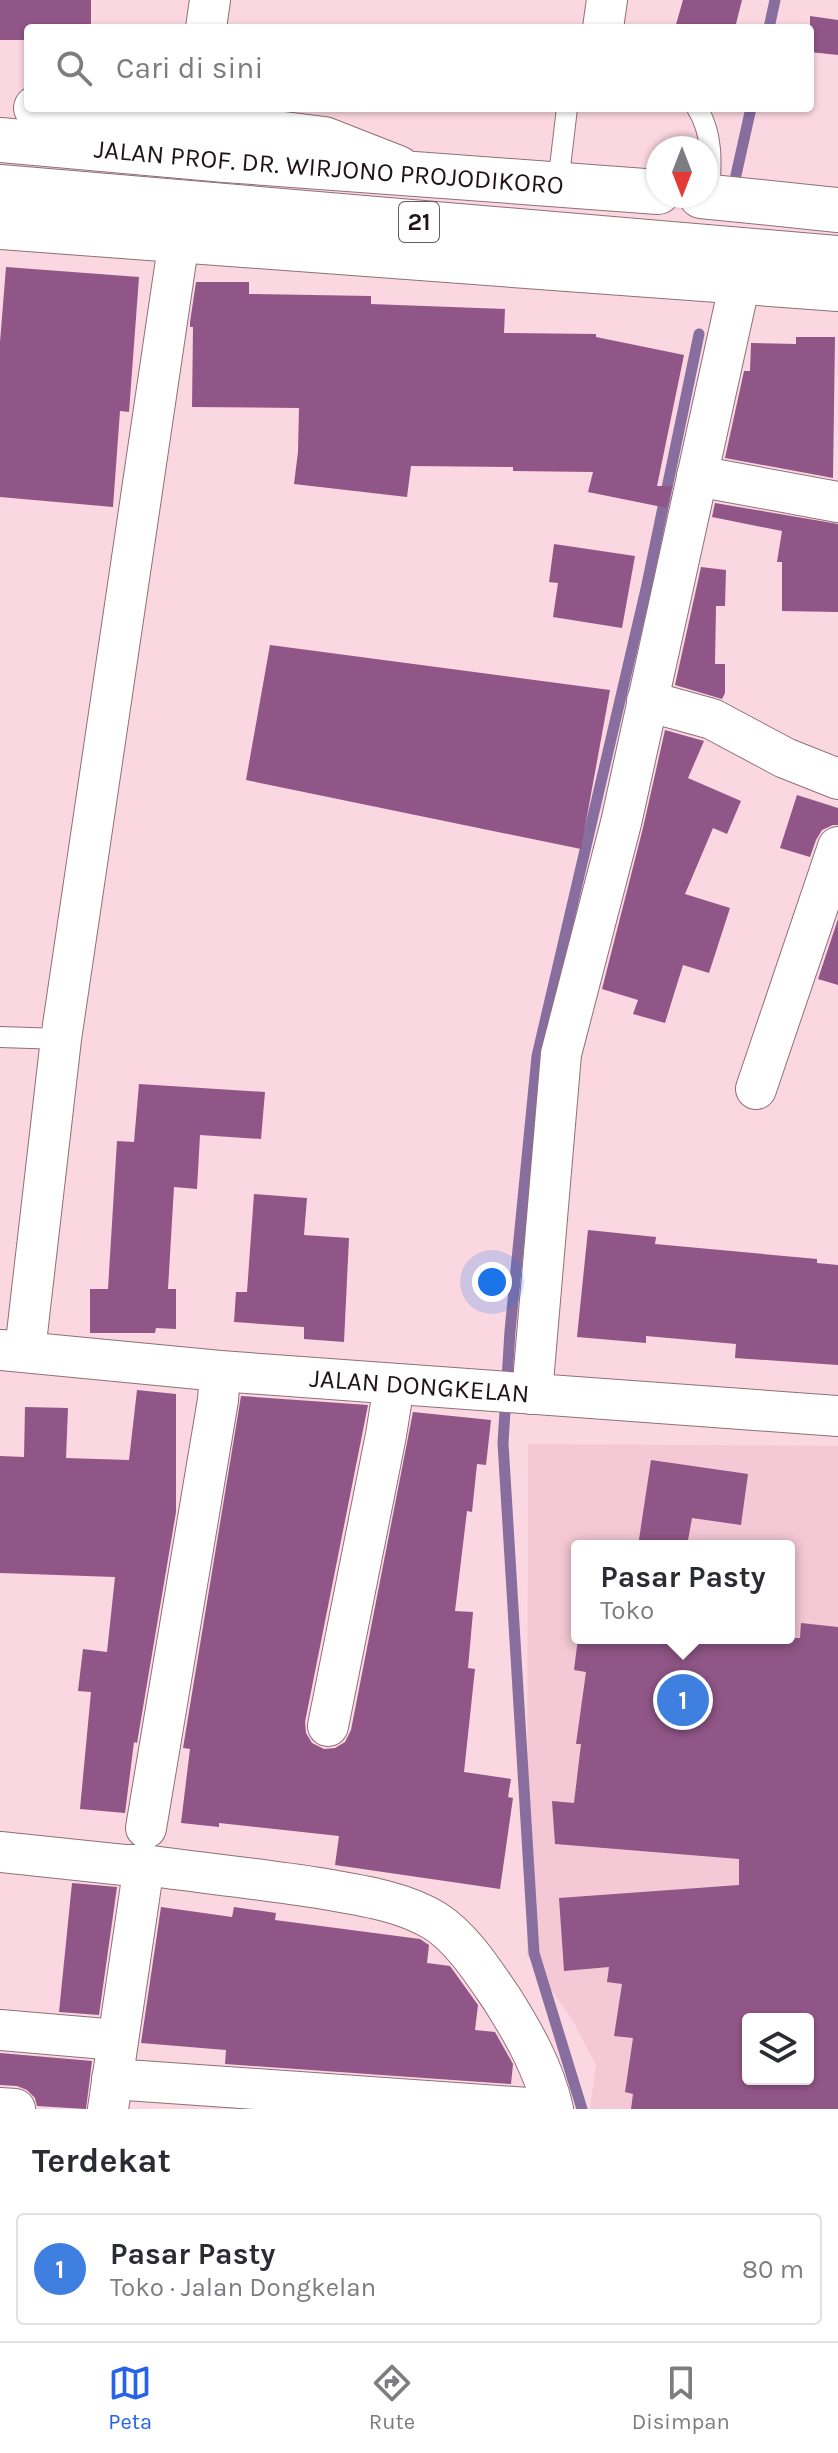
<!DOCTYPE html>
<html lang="id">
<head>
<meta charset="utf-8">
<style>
	:root { --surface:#fff; --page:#f2f2f3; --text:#2b2b33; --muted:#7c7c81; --line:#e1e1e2; --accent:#2563eb }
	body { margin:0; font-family:Karla,sans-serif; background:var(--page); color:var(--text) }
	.controls { position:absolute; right:24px; bottom:24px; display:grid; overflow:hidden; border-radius:8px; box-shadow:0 2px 6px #0004 }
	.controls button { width:72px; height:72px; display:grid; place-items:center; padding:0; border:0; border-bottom:2px solid var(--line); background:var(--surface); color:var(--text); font:40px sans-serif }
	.compass { position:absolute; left:646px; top:136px; width:72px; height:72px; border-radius:50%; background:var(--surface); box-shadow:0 2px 6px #0004; rotate:180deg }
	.you { position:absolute; left:492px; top:1282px; width:28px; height:28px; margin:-20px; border:6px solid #fff; border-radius:50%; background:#1a73e8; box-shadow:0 0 0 12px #1a73e833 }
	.badge { display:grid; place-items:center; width:52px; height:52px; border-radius:50%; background:var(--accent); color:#fff; font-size:26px; font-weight:700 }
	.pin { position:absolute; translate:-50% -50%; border:4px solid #fff; box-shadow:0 2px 8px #0006 }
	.popup { position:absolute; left:571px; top:1540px; width:224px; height:104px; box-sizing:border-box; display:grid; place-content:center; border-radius:8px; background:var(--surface); filter:drop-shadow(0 2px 6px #0005); font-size:26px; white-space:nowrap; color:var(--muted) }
	.popup b { font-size:30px; color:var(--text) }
	.popup::after { content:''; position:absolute; left:50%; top:100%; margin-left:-16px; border:16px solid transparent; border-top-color:var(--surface) }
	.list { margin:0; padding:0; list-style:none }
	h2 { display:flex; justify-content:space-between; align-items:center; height:104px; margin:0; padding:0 32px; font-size:34px }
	h2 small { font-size:26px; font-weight:400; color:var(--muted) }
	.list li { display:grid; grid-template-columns:52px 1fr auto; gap:24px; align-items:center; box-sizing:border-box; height:112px; margin:0 16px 16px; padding:0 16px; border:2px solid var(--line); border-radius:8px }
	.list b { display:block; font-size:30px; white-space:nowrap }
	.list p { margin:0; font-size:26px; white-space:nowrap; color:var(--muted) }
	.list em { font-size:26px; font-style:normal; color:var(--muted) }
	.icon { flex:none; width:44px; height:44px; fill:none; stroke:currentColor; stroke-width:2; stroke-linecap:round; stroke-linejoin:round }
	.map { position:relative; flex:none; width:838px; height:2109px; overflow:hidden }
	.search { position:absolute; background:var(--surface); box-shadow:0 2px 6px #0004; left:24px; right:24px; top:24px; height:88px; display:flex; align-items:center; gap:20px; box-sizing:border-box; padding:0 28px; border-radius:8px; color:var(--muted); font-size:30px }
	.sheet { height:232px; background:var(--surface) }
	nav { display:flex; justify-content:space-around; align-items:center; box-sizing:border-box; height:112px; border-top:2px solid var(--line); background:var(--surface); font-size:22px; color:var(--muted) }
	nav a { display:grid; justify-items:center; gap:4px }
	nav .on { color:var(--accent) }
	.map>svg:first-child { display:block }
	.built { fill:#f4c8d5; fill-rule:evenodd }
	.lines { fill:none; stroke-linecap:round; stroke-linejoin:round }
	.stream { stroke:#886e9f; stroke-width:11 }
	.building { fill:#905687; fill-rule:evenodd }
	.lane-casing { stroke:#8f6f78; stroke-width:22 }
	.street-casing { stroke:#8f6f78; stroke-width:42 }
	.secondary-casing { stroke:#8f6f78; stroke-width:46 }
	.highway-casing { stroke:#8f6f78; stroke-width:46 }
	.lane { stroke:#fff; stroke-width:20 }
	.street { stroke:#fff; stroke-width:40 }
	.secondary { stroke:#fff; stroke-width:44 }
	.highway { stroke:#fff; stroke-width:44 }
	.labels { text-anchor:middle; stroke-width:6; stroke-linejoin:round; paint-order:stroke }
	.shield { fill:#fff; stroke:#635a5d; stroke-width:2 }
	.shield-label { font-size:24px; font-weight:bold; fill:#201418 }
	.street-label { font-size:26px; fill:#201418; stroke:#fff }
</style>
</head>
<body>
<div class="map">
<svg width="838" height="2109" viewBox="0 0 838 2109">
	<rect width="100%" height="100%" fill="#fbd7e1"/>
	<path class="built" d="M528 1444 838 1446V2109H590L596 2065 572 2019 527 1955ZM577 1546H789V1638H577ZM748 2019H808V2079H748Z"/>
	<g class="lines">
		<g class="stream">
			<path d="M769 28 775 0"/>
			<path d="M736 175 751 108"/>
			<path d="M582 2109 534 1953 503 1443 510 1331 537 1056 646 589 699 334"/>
		</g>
	</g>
	<g class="building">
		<path d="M0 0H91V28H28V40H0Z"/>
		<path d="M683 0H742L735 28H675Z"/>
		<path d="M810 16 838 20V55L810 52Z"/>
		<path d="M6 267 139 277 129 412 120 411 113 507 0 497V342Z"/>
		<path d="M196 282H249V294L371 296V304L505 309 504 333 596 334V337L684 355 657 486H672L667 508 588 492 593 472 513 471V467L411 466 407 497 294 484 298 452 299 408 192 407 193 327H190V322Z"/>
		<path d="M796 337H835L833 478 725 458 744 371H750L751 343 796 344Z"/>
		<path d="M715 503 838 524V612L782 611V562H777L782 531 712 517Z"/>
		<path d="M554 544 635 556 622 628 553 617 558 583 549 582Z"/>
		<path d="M701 567 726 570 725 606H716L715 664H725V693L722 699 675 685Z"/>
		<path d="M270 645 610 690 581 849 246 780Z"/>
		<path d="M665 730 704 741 688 778 741 801 727 834 713 828 685 894 730 908 709 973 683 965 665 1023 633 1014 638 1000 602 989 643 828Z"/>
		<path d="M797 795 838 808V825H833L822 830 816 840 810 857 780 848Z"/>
		<path d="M838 919V985L818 979Z"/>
		<path d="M139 1084 265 1092 261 1139 200 1135 197 1189 174 1187 168 1289H176V1329L156 1328 155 1333H90V1289H108L117 1141 134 1142Z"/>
		<path d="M254 1194 307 1198 304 1235 349 1238 344 1342 304 1339V1327L234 1322 236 1292H247Z"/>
		<path d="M588 1230 656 1237 655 1244 817 1259V1263L838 1265V1365L735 1358 736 1344 646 1336V1343L577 1337Z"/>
		<path d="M137 1390 176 1394V1512L137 1743 134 1742 125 1813 80 1809 91 1692 78 1691 83 1649 107 1652 115 1577 0 1573V1456L24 1457 25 1407 68 1408 66 1458 129 1460Z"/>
		<path d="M241 1396 368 1405 305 1722 306 1733 312 1743 324 1749 335 1748 345 1742 351 1730 413 1412 491 1420 486 1465 477 1464 472 1512 467 1511 455 1611 473 1612 468 1668 475 1669 464 1772 511 1779 508 1797 513 1798 500 1889 335 1865 339 1836 219 1823V1827L181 1823 190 1749 183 1748Z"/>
		<path d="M651 1460 748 1474 741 1525 692 1518 687 1546H638Z"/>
		<path d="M801 1623 838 1627V2109H631L633 2094 625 2092 633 2038 614 2036 622 1984 607 1982 609 1967 564 1971 559 1898 739 1885V1859L555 1844 552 1801 574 1803 581 1744H576L586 1672 574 1670 578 1638H800ZM748 2019H808V2079H748Z"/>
		<path d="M72 1883 117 1887 99 2015 59 2012Z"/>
		<path d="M161 1907 232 1917 234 1907 276 1913 275 1920 420 1939 429 1945 427 1963 450 1966 478 2005 475 2030 495 2032 513 2064 511 2084 225 2064 226 2050 141 2043Z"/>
		<path d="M0 2053 92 2061 86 2109 37 2106 35 2098 27 2090 17 2086 0 2085Z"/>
	</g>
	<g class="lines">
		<g class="lane-casing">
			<g id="lane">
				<path d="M697 108C714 135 711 166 709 197"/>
				<path d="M558 184 567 108"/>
				<path d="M0 1037 61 1039"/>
			</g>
		</g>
		<g class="street-casing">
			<g id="street">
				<path d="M206 28 210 0"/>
				<path d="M603 28 607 0"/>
				<path d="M697 476 838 502"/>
				<path d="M647 701 712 719 785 758 838 779"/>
				<path d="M756 1089 838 847"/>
				<path id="s1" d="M1 1350 220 1371 838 1416"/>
				<path d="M25 1351 61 1039 179 240"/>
				<path d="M532 1394 561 1054 621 823 740 282"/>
				<path d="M328 1726 386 1435 394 1385"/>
				<path d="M146 1828 218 1400 220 1371"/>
				<path d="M0 1852 124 1865H144C202 1873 261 1879 319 1888 357 1895 401 1900 435 1921 463 1939 484 1973 502 1999 524 2034 544 2069 553 2109"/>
				<path d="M0 2030 117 2040"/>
				<path d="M112 2079 542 2109"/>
				<path d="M0 2108 15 2109"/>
				<path d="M108 2109 144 1865"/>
			</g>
		</g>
		<g class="secondary-casing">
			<g id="secondary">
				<path d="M36 108 194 123 324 139 398 168"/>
				<path d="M0 227 838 289"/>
			</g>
		</g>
		<g class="highway-casing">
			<g id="highway">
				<path id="s2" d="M0 140 225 160 658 192"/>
				<path d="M0 187 838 258"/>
				<path d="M701 196 838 210"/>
			</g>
		</g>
		<use href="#lane" class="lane"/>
		<use href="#street" class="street"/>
		<use href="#secondary" class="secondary"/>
		<use href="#highway" class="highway"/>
	</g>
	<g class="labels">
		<rect class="shield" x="399" y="202" width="40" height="40" rx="6"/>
		<g class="shield-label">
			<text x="419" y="230">21</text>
		</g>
		<g class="street-label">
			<text dy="9" stroke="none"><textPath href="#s2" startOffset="330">JALAN PROF. DR. WIRJONO PROJODIKORO</textPath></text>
			<text dy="9" stroke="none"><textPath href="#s1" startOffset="420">JALAN DONGKELAN</textPath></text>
		</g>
	</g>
</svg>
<div class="controls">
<button><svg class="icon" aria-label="layers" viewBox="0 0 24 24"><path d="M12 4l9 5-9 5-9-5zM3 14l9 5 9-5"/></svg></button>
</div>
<svg class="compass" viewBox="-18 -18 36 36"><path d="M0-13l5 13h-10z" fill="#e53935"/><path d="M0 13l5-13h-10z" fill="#7c7c81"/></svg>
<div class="you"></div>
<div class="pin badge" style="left:683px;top:1700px;background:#3f7fe0">1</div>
<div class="popup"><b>Pasar Pasty</b>Toko</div>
<div class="search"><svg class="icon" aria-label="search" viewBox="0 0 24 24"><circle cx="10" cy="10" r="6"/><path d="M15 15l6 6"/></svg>Cari di sini</div>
</div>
<section class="sheet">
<h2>Terdekat<small></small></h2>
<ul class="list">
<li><span class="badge" style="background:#3f7fe0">1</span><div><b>Pasar Pasty</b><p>Toko · Jalan Dongkelan</p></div><em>80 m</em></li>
</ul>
</section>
<nav>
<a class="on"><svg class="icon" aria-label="map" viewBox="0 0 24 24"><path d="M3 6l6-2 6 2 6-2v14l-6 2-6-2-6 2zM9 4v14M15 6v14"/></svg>Peta</a>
<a><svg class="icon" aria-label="directions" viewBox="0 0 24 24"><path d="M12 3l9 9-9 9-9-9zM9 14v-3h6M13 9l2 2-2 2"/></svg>Rute</a>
<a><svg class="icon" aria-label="saved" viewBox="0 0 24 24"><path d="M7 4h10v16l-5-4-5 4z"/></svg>Disimpan</a>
</nav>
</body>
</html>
